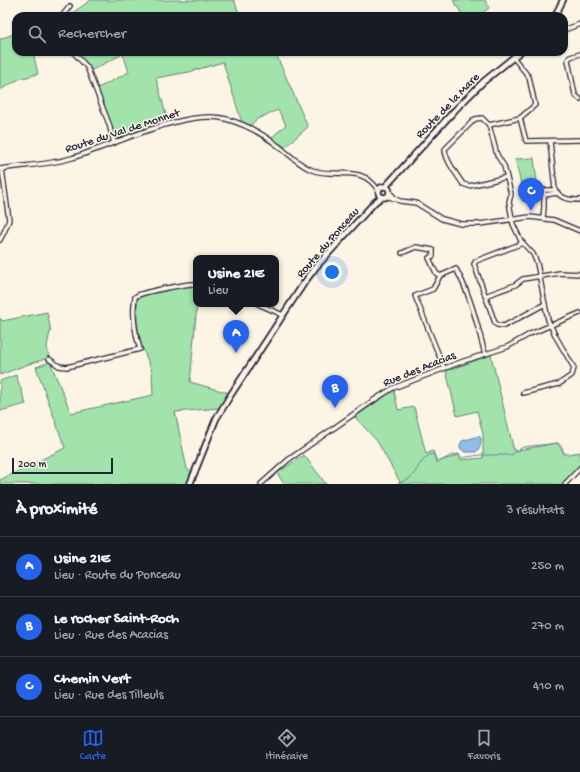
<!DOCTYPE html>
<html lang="fr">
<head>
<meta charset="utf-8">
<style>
	:root { --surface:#171b24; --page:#242831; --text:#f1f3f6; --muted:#9ea1a6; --line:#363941; --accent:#2563eb }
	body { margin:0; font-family:"Gochi Hand",sans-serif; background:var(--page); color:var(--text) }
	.scale { position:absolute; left:12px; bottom:10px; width:101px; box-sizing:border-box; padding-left:4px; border:2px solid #22223b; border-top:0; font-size:11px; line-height:14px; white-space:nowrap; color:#22223b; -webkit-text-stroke:3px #fcf5e5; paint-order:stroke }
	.you { position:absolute; left:332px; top:272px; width:14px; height:14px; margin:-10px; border:3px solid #fff; border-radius:50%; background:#1a73e8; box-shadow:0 0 0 6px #1a73e833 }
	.badge { display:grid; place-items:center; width:26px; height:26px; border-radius:50%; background:var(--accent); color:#fff; font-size:13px; font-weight:700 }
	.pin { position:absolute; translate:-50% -33px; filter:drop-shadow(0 1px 2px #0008) }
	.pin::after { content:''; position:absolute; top:21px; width:14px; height:12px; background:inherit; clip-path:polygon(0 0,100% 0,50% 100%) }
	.popup { position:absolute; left:193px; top:255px; width:86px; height:52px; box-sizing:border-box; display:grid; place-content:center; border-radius:8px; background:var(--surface); filter:drop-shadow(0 1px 3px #0005); font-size:13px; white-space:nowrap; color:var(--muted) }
	.popup b { font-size:15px; color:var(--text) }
	.popup::after { content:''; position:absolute; left:50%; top:100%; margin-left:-8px; border:8px solid transparent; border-top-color:var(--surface) }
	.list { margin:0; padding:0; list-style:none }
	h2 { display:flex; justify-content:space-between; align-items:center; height:52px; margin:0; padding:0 16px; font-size:17px }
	h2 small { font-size:13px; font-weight:400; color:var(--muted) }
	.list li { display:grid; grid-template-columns:26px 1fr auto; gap:12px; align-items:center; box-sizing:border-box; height:60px; padding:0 16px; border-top:1px solid var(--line) }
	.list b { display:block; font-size:15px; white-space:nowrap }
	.list p { margin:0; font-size:13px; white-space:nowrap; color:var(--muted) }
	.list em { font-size:13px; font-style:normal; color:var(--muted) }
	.icon { flex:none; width:22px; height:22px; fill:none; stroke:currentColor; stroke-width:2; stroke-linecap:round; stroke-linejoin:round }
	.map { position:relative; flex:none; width:580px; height:484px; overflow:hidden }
	.search { position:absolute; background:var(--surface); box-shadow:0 1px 3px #0004; left:12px; right:12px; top:12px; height:44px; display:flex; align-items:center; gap:10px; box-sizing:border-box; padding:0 14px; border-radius:12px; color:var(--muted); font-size:15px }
	.sheet { height:232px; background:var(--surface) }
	nav { display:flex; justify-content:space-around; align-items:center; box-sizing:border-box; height:56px; border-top:1px solid var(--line); background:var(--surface); font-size:11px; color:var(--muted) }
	nav a { display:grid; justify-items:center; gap:2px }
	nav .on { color:var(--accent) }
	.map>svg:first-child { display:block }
	.green { fill:#a2e3ac; stroke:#628274 }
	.water { fill:#8fbde9; stroke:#637fa3 }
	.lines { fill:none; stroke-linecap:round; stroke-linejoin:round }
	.stream { stroke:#637fa3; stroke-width:1 }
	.street-casing { stroke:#22223b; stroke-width:6 }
	.secondary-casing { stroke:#22223b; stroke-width:8 }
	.street { stroke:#fcf5e5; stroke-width:3.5 }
	.secondary { stroke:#fcf5e5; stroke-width:4.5 }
	.labels { text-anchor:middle; stroke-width:3; stroke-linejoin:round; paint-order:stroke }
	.street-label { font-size:12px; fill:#22223b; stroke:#fcf5e5 }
</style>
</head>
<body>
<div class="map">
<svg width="580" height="484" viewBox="0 0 580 484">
	<rect width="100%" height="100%" fill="#fcf5e5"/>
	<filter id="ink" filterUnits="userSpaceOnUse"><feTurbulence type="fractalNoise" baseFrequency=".025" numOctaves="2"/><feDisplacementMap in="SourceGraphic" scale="8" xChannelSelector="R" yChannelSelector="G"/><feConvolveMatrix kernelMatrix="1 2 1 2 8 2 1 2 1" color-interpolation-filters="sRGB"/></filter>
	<g filter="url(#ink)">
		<g class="green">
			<path d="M91 0H234L240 16H68Z"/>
			<path d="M453 0H485L489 8 479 16H463Z"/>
			<path d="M16 33V52H33L38 74 19 79 0 90V39Z"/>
			<path d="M75 52H275L308 127 285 147 271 138 286 125 278 110 257 119 250 126 242 123 223 62 189 72 156 78 168 122 118 138 115 137 98 88 129 72 123 54 92 70Z"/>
			<path d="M534 158 537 182 521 184 515 159Z"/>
			<path d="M188 286H196V304H197L190 382 229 393 219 408 175 412 187 469 191 472 187 484H0V480L65 448 36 367 50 362 71 413 153 395 152 371 141 344 137 322V297Z"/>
			<path d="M47 312 51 332H50L47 346 49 358C33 362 15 369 0 375V318L2 321Z"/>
			<path d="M491 355 514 451 557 443C567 456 562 455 580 452V466L563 484H398L400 482 377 441 355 417 394 390 398 410 414 407 426 454 433 451 437 462 459 455 461 460 483 458V434L477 411 457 416 446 371Z"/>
			<path d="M16 375 26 404 0 411V381Z"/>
			<path d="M304 455 326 484H284L277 473Z"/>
		</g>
		<path class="water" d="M479 436 481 438C481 443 481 448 476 452H465L460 448V445L462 441Z"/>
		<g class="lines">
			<path class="stream" d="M397 484C401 481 408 481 411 477 418 470 422 456 433 454L437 463 452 455 459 454 462 458 479 455H511L523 447 558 443 562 447 564 455"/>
			<g class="street-casing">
				<g id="street">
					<path d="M62 16 70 6"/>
					<path d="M564 30 580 24"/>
					<path d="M73 52 87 67 109 124 114 143"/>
					<path d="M580 54 570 57 568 60 575 95 580 99"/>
					<path d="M520 118 526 141 580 140"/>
					<path d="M489 125 520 118 535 105 529 77 513 57"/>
					<path d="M550 141 555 190C561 199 570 200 580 200"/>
					<path d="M0 169C24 165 49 165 72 158 112 146 186 108 226 119 244 124 263 134 277 145 289 154 299 165 312 170 335 179 361 163 378 190"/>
					<path d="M507 177 469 186 463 184C457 175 445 160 445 149L475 119 482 118 489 125 497 155 504 166 511 194 509 202 513 224 521 241 533 254 537 263 548 320 556 337 574 368 572 375 559 384 523 393"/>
					<path d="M389 192 396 199"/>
					<path d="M544 195 558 193"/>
					<path d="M387 196 400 201 416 203 442 219 461 224H480L530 217 554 220 580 231"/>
					<path d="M543 218 544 207V190H555"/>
					<path d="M0 240 5 230 9 220 2 169"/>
					<path d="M523 243 476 261 474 264 495 323 497 325 504 326 545 304"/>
					<path d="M402 253 416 247 433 250V256L429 258 436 273 440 276"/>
					<path d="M485 296 515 285 523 279 560 273 580 274"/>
					<path d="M258 304 283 315"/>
					<path d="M49 359 59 366 67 367 140 349C135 333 132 314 135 297 142 291 179 286 190 284H196"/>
					<path d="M444 368 415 296 433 289 440 276 456 269C471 296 477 324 485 354"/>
					<path d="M261 484 288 460 374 400 393 388 461 362 507 347 530 334 580 313"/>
					<path d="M565 484 580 468"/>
				</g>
			</g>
			<g class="secondary-casing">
				<g id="secondary">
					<path d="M555 16 563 0"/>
					<path d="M386 186 455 110 483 82 520 52"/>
					<circle cx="384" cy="192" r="5.5"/>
					<path d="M190 484 216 419 230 396 304 283 316 267 375 202 382 197"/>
				</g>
			</g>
			<use href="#street" class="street"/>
			<use href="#secondary" class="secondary"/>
		</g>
	</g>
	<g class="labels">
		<g class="street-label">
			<text transform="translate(447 105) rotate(-46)" y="4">Route de la Mare</text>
			<text transform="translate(122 130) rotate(-18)" y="4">Route du Val de Monnet</text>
			<text transform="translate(327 242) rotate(-49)" y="4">Route du Ponceau</text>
			<text transform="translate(419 368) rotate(-22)" y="4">Rue des Acacias</text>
		</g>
	</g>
</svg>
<div class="scale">200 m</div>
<div class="you"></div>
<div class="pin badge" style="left:236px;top:353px">A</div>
<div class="popup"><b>Usine 2IE</b>Lieu</div>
<div class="pin badge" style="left:335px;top:408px">B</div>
<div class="pin badge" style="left:531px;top:211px">C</div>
<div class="search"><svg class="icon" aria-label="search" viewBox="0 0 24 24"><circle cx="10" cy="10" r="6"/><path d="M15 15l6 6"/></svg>Rechercher</div>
</div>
<section class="sheet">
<h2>À proximité<small>3 résultats</small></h2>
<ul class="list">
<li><span class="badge">A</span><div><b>Usine 2IE</b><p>Lieu · Route du Ponceau</p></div><em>250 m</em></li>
<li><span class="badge">B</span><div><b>Le rocher Saint-Roch</b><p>Lieu · Rue des Acacias</p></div><em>270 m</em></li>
<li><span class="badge">C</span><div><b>Chemin Vert</b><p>Lieu · Rue des Tilleuls</p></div><em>410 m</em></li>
</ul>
</section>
<nav>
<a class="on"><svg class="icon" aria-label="map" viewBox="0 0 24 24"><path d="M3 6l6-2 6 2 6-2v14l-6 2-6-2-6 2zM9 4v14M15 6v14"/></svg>Carte</a>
<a><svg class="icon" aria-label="directions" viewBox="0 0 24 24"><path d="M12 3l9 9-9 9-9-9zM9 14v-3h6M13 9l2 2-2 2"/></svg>Itinéraire</a>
<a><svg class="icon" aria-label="saved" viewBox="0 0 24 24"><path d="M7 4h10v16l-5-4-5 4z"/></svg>Favoris</a>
</nav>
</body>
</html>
